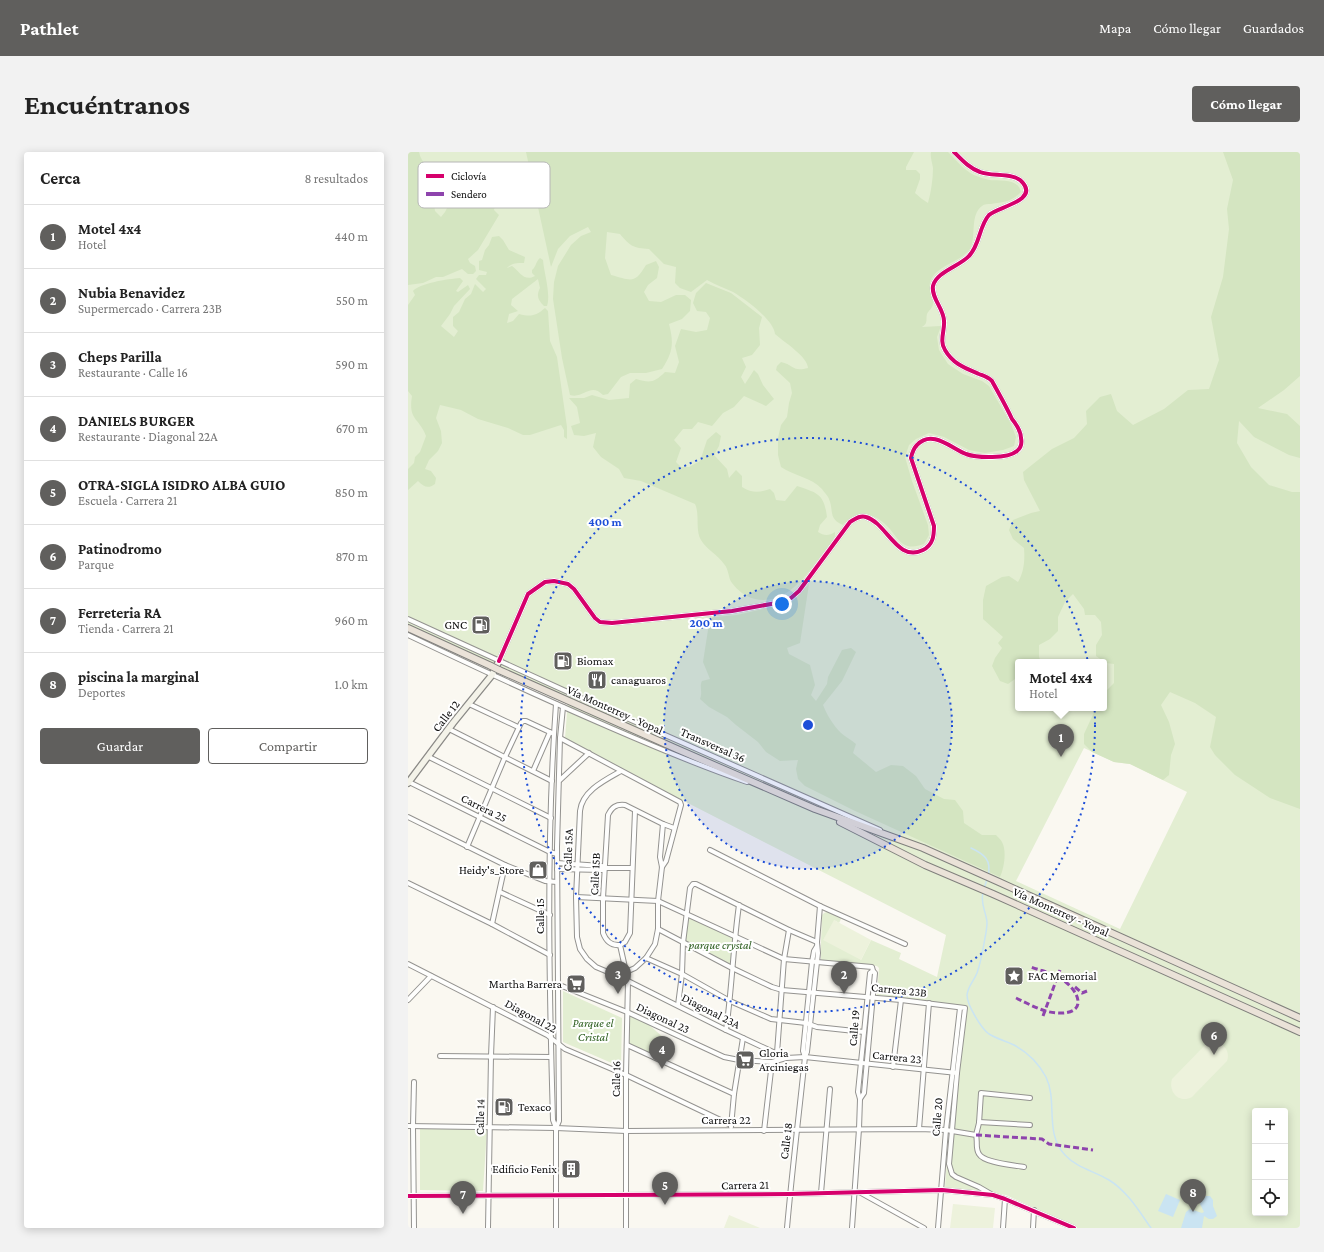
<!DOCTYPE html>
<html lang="es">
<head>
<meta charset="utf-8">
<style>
	:root { --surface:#fff; --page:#f2f2f2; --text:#222; --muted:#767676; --line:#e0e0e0; --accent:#605f5d }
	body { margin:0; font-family:"Crimson Pro",serif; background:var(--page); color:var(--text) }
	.controls { position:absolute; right:12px; bottom:12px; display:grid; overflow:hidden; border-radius:4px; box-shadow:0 2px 10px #0003 }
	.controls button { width:36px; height:36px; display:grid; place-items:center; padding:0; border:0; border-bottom:1px solid var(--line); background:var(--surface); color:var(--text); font:20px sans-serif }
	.you { position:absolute; left:374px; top:452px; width:14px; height:14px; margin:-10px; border:3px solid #fff; border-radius:50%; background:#1a73e8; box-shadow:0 0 0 6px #1a73e833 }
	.badge { display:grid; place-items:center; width:26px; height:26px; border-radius:50%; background:var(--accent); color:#fff; font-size:13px; font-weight:700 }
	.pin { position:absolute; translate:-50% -33px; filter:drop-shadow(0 1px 2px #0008) }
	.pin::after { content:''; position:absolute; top:21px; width:14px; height:12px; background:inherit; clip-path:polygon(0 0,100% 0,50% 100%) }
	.popup { position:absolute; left:607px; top:507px; width:92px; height:52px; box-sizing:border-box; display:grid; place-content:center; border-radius:4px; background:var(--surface); filter:drop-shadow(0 1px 3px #0005); font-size:13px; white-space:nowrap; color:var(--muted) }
	.popup b { font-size:15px; color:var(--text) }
	.popup::after { content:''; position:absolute; left:50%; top:100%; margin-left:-8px; border:8px solid transparent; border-top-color:var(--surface) }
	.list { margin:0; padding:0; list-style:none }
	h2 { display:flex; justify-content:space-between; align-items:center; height:52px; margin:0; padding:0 16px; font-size:17px }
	h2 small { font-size:13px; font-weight:400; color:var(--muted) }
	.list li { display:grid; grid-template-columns:26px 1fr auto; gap:12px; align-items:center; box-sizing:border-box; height:64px; padding:0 16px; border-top:1px solid var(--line) }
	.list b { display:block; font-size:15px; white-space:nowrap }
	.list p { margin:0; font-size:13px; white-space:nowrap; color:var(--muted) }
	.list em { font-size:13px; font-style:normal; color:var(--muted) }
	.actions { display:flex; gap:8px; padding:12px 16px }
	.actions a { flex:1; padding:9px 0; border:1px solid var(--accent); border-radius:4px; text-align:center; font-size:14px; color:var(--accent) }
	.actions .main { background:var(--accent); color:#fff }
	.icon { flex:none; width:22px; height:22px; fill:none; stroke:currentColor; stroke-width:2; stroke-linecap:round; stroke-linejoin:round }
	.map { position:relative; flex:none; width:892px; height:1076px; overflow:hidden; border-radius:4px }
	header { display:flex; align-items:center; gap:24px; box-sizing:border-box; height:56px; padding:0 20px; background:var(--accent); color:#fff }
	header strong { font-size:19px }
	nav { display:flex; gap:22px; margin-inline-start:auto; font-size:14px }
	.intro { display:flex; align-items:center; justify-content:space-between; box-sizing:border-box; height:96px; padding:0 24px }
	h1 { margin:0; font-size:28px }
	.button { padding:10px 18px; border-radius:4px; background:var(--accent); color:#fff; font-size:14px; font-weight:700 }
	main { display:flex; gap:24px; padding:0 24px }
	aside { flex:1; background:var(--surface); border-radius:4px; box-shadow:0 2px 10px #0003 }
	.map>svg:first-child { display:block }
	.green { fill:#e3eed2; fill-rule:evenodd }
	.forest { fill:#d4e5c1 }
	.pitch { fill:#edf2dc }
	.water { fill:#cae4f2 }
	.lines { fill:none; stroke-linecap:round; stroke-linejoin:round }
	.stream { stroke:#cae4f2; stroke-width:1.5 }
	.minor-casing { stroke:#949390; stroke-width:6 }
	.secondary-casing { stroke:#8a8986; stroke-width:8 }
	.trunk-casing { stroke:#81807d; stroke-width:8 }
	.minor { stroke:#fefefd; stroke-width:4 }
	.secondary { stroke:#f4f3e9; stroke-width:5.5 }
	.trunk { stroke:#eae2d8; stroke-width:6 }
	.trunk-bridge-casing { stroke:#81807d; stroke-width:8; stroke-linecap:butt }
	.trunk-bridge { stroke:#eae2d8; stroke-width:6 }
	.quiet { stroke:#8e44ad; stroke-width:3; stroke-dasharray:6 3; stroke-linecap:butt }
	.cycleway-casing { stroke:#fff; stroke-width:6 }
	.cycleway { stroke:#d6006c; stroke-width:4 }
	.ring { fill:none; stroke:#1d4ed8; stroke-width:2; stroke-dasharray:2 4 }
	.labels { text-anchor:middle; stroke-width:4; stroke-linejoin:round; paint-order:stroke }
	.poi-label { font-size:12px; fill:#0d0d0d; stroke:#fff; text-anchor:start }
	.street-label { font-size:12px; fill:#0d0d0d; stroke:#fff }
	.park-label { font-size:12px; font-style:italic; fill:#2f6022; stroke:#fff }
	.key { fill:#fff; stroke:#b6b6b6; stroke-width:1 }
	.key-label { font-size:11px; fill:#0d0d0d }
	.centre { fill:#1d4ed8; stroke:#fff; stroke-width:2 }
	.ring-label { font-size:12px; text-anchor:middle; font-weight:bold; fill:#1d4ed8; stroke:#fff; stroke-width:4; stroke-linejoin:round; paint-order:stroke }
</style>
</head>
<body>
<header>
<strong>Pathlet</strong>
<nav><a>Mapa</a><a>Cómo llegar</a><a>Guardados</a></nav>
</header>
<div class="intro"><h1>Encuéntranos</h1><a class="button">Cómo llegar</a></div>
<main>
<aside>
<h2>Cerca<small>8 resultados</small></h2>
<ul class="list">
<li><span class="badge">1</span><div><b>Motel 4x4</b><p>Hotel</p></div><em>440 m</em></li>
<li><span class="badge">2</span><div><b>Nubia Benavidez</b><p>Supermercado · Carrera 23B</p></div><em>550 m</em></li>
<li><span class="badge">3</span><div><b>Cheps Parilla</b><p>Restaurante · Calle 16</p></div><em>590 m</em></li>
<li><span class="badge">4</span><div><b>DANIELS BURGER</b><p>Restaurante · Diagonal 22A</p></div><em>670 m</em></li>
<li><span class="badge">5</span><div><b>OTRA-SIGLA ISIDRO ALBA GUIO</b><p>Escuela · Carrera 21</p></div><em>850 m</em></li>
<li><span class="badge">6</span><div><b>Patinodromo</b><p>Parque</p></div><em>870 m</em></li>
<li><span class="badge">7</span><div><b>Ferreteria RA</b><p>Tienda · Carrera 21</p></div><em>960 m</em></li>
<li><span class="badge">8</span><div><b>piscina la marginal</b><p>Deportes</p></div><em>1.0 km</em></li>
</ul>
<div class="actions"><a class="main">Guardar</a><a>Compartir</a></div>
</aside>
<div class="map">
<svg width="892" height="1076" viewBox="0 0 892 1076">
	<rect width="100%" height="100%" fill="#faf8f1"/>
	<g class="green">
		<path d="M0 0H892V1076H661V1072L598 1043 537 1035 545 933 554 855 521 849 469 843 471 816 469 814 413 808V790L414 763C420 756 427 762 434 765L431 771 426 768 453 808 463 788 493 801 491 807 529 825 538 783 270 646 157 586 160 549 0 477ZM610 510H696V556H610ZM676 596 706 610 722 612 779 640 712 777 608 729ZM847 959H877V1061H847Z"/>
		<path d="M280 764 326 786 323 813 277 789Z"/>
		<path d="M155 839 214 866 213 915 155 890Z"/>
		<path d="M220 862 240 872 256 886 241 901 221 892Z"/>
		<path d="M12 977H79L75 1039 12 1038Z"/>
	</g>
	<g class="forest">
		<path d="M0 0H11C13 12 25 18 28 29L23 35 24 41 32 45 26 52 27 59 33 65 37 60 42 50 50 51 56 56 67 51 69 46 61 44 50 36C54 32 56 32 61 30 64 29 67 26 70 25 78 23 87 35 96 37 93 45 88 49 86 58L91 63 70 98 60 107 62 111 67 114 68 119 65 122H60L54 117 35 125H28L15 131 0 133Z"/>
		<path d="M118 0H506L498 15V18H508L512 22V27L507 41 514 47 520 51C523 40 525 27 525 16 524 10 522 5 523 0H540C548 8 556 18 566 23 571 25 577 27 581 28 593 29 610 26 613 40 603 50 596 50 583 52 580 52 576 52 574 54 562 63 568 83 563 95 555 110 530 112 523 128 519 136 526 143 525 151 525 156 521 158 519 162 518 165 519 168 518 171 517 173 515 174 514 175L533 174 529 185 531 198 540 212 555 222 574 229 581 234 603 272 608 285 606 294 595 298 577 301 561 298 536 285 521 281 508 287 501 293 497 305 504 329 520 373 521 383 516 392C509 394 504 396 497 393 490 390 486 381 480 375 465 360 450 357 435 373 420 367 426 359 421 347 420 344 416 340 414 337 403 325 386 324 373 315L370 303V286L373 273 379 265 381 251 384 241 382 231 368 218 369 214 373 210C386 213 384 220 400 216 400 205 376 190 367 182 366 168 337 147 325 140 317 136 308 133 299 128L283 140 272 136 267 131 268 115 256 112 241 97C225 96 222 94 212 82L199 80 197 106 203 123C223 128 226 133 238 113L248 109 251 115 249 126 240 133 236 140 241 149 253 150 268 143H277L283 148 282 159 274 167 261 172C266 191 265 200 254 217L238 221H222L213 225 200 242 195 243C182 230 176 247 162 243L154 206 145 147 146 130 150 114 163 93 173 84 183 80 180 75 162 84 150 97 143 115Z"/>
		<path d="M815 0H892V224L876 238 850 256 879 262 892 274V306L881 303 846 285 831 269 829 291 843 315 861 333 884 340H892V657L862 646 827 623 807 603 802 595 808 565 787 551 762 540 753 553 761 570 767 592 763 603 761 623 755 628 722 612 706 610 684 600 676 592V582L688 556H696V541L706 531V512L698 511 688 504V493L694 483 693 470 687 463H677L676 457 665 442 657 450 650 465V479L642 487 631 493V505L633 510H610V525L600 532 592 529 584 514 587 506 594 496 590 491 595 485 575 467V448L578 434 594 425 601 424 610 430C616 420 617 408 616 396L605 387 601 378 605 368 623 361 632 359 616 328 615 320 644 297 666 286 679 272 678 259 692 245 703 242 709 259 725 273 756 257 780 238 801 237 811 208 803 165 815 125 821 77 819 57 825 28Z"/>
		<path d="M91 84 95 88 101 98 117 105 116 111C108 111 104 111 99 116L104 114C112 120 116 130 127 124L124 121V118C128 115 128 109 132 106L135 108C136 121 143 142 139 154H136C130 148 128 144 132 136L130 127 104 147 103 153 110 159 101 162 99 171 105 169 111 162C123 165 128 164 137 156L140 159 142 189 149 205 159 275V287L156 285V278L153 273 122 283H115L100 276 70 267 53 258 32 253 28 266 33 279 34 291 30 299 21 308 17 317 23 319 28 326 27 332C20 337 16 335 10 329L0 338V317L6 311 7 305 12 300 18 284C11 265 0 269 4 244L0 239V153L7 143 5 139C12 131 40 127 52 126L55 129 48 139 50 140 60 133 62 137 46 154 42 162 33 174 46 185 50 179 45 174V165L51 160 57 147 63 142 67 132 75 140 78 137 68 127 71 123H78L79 120 71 118V109L74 108 77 98 81 93 84 85Z"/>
		<path d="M298 131 323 141 354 165 351 176 352 193 344 203 334 206 338 215 333 225 337 232 346 218 350 222 355 233 366 247 358 254 336 244 326 255 315 261 304 274 290 270 284 277H275L266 288 273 296 268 310 273 315H281L292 309 299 288 308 280 313 284 311 294 306 303 319 317 321 326 328 318 334 324V335C344 341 351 341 362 337L366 341 368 348 377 349 389 334C409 341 416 341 419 365L412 373 410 380C416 384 421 384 427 380V384L423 391C404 414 382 455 347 447 338 445 329 438 324 431 320 426 321 417 316 412 310 403 298 397 293 388 287 379 292 362 287 352L233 329 216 326 211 317 193 305 185 295 188 281 176 284 166 283 163 274 172 271 169 255 161 246H176L184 243 201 248 221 246 222 232 228 227C242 231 246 231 257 220L267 221 271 210 267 194 273 177 288 180 299 178 302 166 298 160 289 159 285 151 288 141Z"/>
		<path d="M401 432 392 491 379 496 381 502 402 513 407 533 403 543 408 549 419 532 420 525 434 498 443 496 448 500 434 529 415 553C419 563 425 573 433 581 437 585 444 588 448 592L445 601 468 620 483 613 495 614 508 624 517 637 536 647 547 648 555 659 556 671 574 683H588C590 685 593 688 594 690 599 699 596 717 592 725L445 658 397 634 390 627 388 617 390 608 372 609 358 600 350 590 328 573 319 565 301 555 292 547C295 539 291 535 294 529L302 527 295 510 300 478 297 466 329 463 381 451 388 446Z"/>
	</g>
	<g class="pitch">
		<path d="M426 768 463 788 453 808 415 788Z"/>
		<path d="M802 890C813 889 823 897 819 909L784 945C771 952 760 940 764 927L797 893Z"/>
		<path d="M545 1052 587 1056 585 1076H542Z"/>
		<path d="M321 1063 352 1076H316Z"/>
	</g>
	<g class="water">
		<path d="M758 1042 772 1048 765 1065 750 1059Z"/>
		<path d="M798 1044H802L805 1048V1054L809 1064 805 1067H801L796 1064 794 1076H773L778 1060 782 1057 794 1061 796 1060 792 1052 793 1048Z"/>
	</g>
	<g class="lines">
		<g class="stream">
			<path d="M563 696C576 702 584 708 580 724"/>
			<path d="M576 737 579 727"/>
			<path d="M575 741C572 751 578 760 579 770 579 776 578 781 577 786 575 797 573 810 569 821 566 829 560 834 559 843 559 853 573 876 581 882 589 887 598 889 606 893 619 900 631 912 638 925 650 950 636 981 657 1003 669 1016 686 1019 701 1028 719 1039 731 1059 743 1076"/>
		</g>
		<g class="minor-casing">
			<g id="minor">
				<path d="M0 467 162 541 472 678"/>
				<path d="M0 483C67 515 134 546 201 575 247 595 292 614 339 630"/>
				<path d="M91 509 120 442 137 430 146 429 160 432 166 437 187 466 192 470 204 471 324 459 374 450 383 446 391 439 442 370C447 367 452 363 458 365 479 371 489 411 515 398 525 393 526 384 526 374L503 306C504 301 505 297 509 293 524 277 543 296 558 302 569 306 600 307 609 299 613 296 614 291 613 286 613 279 608 272 604 267 598 254 591 242 584 229 580 225 576 224 571 222 557 216 545 212 537 198 531 189 537 178 536 169 536 157 523 146 525 134 528 120 552 114 561 104 572 93 571 74 581 63 589 55 630 49 615 31 607 20 584 25 572 20 561 16 554 8 546 0"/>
				<path d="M61 552 110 575"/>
				<path d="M41 577 144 629"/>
				<path d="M152 586 272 650 273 653 258 709 254 715"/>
				<path d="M21 605 143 666"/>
				<path d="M125 619 142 580"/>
				<path d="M213 619C197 628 174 639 172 659L168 745 169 785 172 797 179 807 188 815 200 820H218L227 816 238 806 247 792 250 777V749L254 715 252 705 255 672"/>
				<path d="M152 628 181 601"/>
				<path d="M1 630 142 700 149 702"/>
				<path d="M0 665 97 713 137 729 149 730"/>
				<path d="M59 695 97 605 113 571 115 569H118L146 582"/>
				<path d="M302 698 412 754 497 792"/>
				<path d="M149 711 194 714 197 716H224"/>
				<path d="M149 717 194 718 197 716"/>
				<path d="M0 731 84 772 142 803"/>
				<path d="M92 740 142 763"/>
				<path d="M168 745 250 749 376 807 464 815 465 819 467 821 456 941 452 947"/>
				<path d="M84 772 97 713"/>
				<path d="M250 777 324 816 364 835 374 838 493 848 557 856 549 921 541 1012 544 1022 548 1025 571 1035 583 1042"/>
				<path d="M212 793 220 829 218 923V1076"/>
				<path d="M212 793C203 794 198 789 195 781V746L200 663C204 655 208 652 217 653L255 672 266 676"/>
				<path d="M212 793 217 790 222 781 227 659"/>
				<path d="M238 806 274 822 322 849 363 867 398 871 409 875 456 880"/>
				<path d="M0 812 139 883 157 897 218 923 323 973"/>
				<path d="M220 829 318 878 378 906"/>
				<path d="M149 832 219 860 316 905 331 908 364 910 378 906 397 905 549 921"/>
				<path d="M0 848 23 824"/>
				<path d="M270 853 274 822 275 791 282 736 285 732H288L381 778 409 790"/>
				<path d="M318 878C324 837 325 795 331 753"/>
				<path d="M219 893 326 942"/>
				<path d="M369 901 376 807 381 778"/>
				<path d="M32 904 143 905"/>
				<path d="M397 905 399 900 410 801 409 790 412 754"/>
				<path d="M485 915 493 848"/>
				<path d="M571 970 622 973"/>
				<path d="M0 974 148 976 218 979 511 977 538 978 568 983C570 989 567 996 571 1002 576 1011 606 1013 616 1015"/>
				<path d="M323 975 326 942 335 886"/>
				<path d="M148 976 145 968C141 830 138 690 148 552"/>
				<path d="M511 977 521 851"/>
				<path d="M356 979 364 910"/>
				<path d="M568 983 571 971 573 941 622 946"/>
				<path d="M413 1041 422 937"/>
				<path d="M453 1041 516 1076"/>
				<path d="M0 1044 382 1042 534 1038 585 1043 597 1047 666 1076"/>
				<path d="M6 1076 5 974 6 930"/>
				<path d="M80 1076 83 904 85 855"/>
				<path d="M148 1076V976L151 969 149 695 152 586 155 555"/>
				<path d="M379 1076C384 1019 391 962 397 905L395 899 404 810 406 799 409 794"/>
				<path d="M444 1076 451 977 452 947 450 940 462 821 465 819"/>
				<path d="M530 1076 538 978 552 856"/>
				<path d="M595 1076 597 1047"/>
				<path d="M625 1076 626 1058"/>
			</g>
		</g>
		<g class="secondary-casing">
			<path id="secondary" d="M0 631 45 571 84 523 91 509"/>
		</g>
		<g class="trunk-casing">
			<g id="trunk">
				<path d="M0 476 83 514"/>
				<path d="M91 518 269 597 407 657 515 696 591 730 892 866"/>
				<path d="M432 670 517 713 585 742 892 880"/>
			</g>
		</g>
		<use href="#minor" class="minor"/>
		<use href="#secondary" class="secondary"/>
		<use href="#trunk" class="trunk"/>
		<g class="trunk-bridge-casing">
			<path id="trunk-bridge" d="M83 514 91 518"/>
		</g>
		<use href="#trunk-bridge" class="trunk-bridge"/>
		<g class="quiet">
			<path d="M667 835 674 841 679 839"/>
			<path d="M608 846C621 852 634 860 649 861 681 863 672 838 652 826 643 820 633 819 623 815"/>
			<path d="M635 864 652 818"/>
			<path d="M568 983 634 987 641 992 685 998"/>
		</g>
		<g class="cycleway-casing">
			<g id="cycleway">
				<path d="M91 509 120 442 137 430 146 429 160 432 166 437 187 466 192 470 204 471 324 459 374 450 383 446 391 439 442 370C447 367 452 363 458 365 479 371 489 411 515 398 525 393 526 384 526 374L503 306C504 301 505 297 509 293 524 277 543 296 558 302 569 306 600 307 609 299 613 296 614 291 613 286 613 279 608 272 604 267 598 254 591 242 584 229 580 225 576 224 571 222 557 216 545 212 537 198 531 189 537 178 536 169 536 157 523 146 525 134 528 120 552 114 561 104 572 93 571 74 581 63 589 55 630 49 615 31 607 20 584 25 572 20 561 16 554 8 546 0"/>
				<path d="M0 1044 382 1042 534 1038 585 1043 597 1047 666 1076"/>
			</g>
		</g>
		<use href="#cycleway" class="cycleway"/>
	</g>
	<circle cx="400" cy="573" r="144" fill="#1d4ed8" fill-opacity=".12"/>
	<g class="ring">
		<circle cx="400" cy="573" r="144"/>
		<circle cx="400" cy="573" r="287"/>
	</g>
	<defs>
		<g id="fuel-square" transform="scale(1)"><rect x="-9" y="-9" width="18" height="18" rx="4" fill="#605f5d" stroke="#fff"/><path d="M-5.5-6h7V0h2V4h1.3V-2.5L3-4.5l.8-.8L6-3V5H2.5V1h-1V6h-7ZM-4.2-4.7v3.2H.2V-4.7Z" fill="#fff"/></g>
		<g id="restaurant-square" transform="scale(1)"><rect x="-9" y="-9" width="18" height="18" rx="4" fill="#605f5d" stroke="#fff"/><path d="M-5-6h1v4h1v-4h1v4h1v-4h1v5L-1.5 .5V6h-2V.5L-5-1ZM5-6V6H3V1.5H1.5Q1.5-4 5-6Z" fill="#fff"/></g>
		<g id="shop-square" transform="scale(1)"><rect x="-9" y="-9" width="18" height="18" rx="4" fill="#605f5d" stroke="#fff"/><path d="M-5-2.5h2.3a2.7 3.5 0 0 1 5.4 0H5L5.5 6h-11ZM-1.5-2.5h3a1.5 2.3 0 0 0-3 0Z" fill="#fff"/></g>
		<g id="sight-square" transform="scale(1)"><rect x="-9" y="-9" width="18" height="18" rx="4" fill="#605f5d" stroke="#fff"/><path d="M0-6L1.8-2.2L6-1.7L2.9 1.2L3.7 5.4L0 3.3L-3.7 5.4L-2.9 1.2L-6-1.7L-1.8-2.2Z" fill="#fff"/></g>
		<g id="supermarket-square" transform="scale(1)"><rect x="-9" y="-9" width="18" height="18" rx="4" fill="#605f5d" stroke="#fff"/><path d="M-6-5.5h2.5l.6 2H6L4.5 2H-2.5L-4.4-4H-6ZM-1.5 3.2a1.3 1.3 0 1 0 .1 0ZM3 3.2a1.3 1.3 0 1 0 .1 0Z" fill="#fff"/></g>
		<g id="building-square" transform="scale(1)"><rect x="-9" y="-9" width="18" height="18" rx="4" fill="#605f5d" stroke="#fff"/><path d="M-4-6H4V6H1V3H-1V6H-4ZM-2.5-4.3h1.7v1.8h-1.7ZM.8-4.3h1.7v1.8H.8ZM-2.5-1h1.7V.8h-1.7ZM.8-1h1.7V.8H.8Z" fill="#fff"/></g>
	</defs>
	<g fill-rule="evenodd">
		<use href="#fuel-square" x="73" y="473"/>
		<use href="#fuel-square" x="155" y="509"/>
		<use href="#restaurant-square" x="189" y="528"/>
		<use href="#shop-square" x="130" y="718"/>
		<use href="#sight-square" x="606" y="824"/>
		<use href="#supermarket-square" x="168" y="832"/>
		<use href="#supermarket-square" x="337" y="908"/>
		<use href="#fuel-square" x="96" y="955"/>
		<use href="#building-square" x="163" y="1017"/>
	</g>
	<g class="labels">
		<g class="poi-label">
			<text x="59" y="477" text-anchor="end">GNC</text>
			<text x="169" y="513">Biomax</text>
			<text x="203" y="532">canaguaros</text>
			<text x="116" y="722" text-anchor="end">Heidy's_Store</text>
			<text x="620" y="828">FAC Memorial</text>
			<text x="154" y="836" text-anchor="end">Martha Barrera</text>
			<text x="351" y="905">Gloria<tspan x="351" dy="14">Arciniegas</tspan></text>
			<text x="110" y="959">Texaco</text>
			<text x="149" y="1021" text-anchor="end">Edificio Fenix</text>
		</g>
		<g class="street-label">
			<text transform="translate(207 558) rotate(24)" y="4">Vía Monterrey - Yopal</text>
			<text transform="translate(38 564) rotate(-52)" y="4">Calle 12</text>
			<text transform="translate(305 593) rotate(24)" y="4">Transversal 36</text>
			<text transform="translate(76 656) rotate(26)" y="4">Carrera 25</text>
			<text transform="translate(160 698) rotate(-88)" y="4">Calle 15A</text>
			<text transform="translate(187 722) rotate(-87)" y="4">Calle 15B</text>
			<text transform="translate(653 760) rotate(24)" y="4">Vía Monterrey - Yopal</text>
			<text transform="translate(132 764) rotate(-90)" y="4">Calle 15</text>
			<text transform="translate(491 838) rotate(6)" y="4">Carrera 23B</text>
			<text transform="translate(303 859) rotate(27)" y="4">Diagonal 23A</text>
			<text transform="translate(123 864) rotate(29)" y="4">Diagonal 22</text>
			<text transform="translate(255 866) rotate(25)" y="4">Diagonal 23</text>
			<text transform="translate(446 876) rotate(-85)" y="4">Calle 19</text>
			<text transform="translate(489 905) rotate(6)" y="4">Carrera 23</text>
			<text transform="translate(208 927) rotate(-89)" y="4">Calle 16</text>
			<text transform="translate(72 965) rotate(-89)" y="4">Calle 14</text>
			<text transform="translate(529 965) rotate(-85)" y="4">Calle 20</text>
			<text x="318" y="972">Carrera 22</text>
			<text transform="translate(378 989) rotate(-83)" y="4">Calle 18</text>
			<text transform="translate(337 1033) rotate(-1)" y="4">Carrera 21</text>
		</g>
		<g class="park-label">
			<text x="312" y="797">parque crystal</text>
			<text x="185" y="875">Parque el<tspan x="185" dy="14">Cristal</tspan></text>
		</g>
	</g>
	<rect x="10" y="10" width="132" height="46" rx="6" class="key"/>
	<rect x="18" y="22" width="18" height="4" fill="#d6006c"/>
	<rect x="18" y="40" width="18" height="4" fill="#8e44ad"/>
	<g class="key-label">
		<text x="43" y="28">Ciclovía</text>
		<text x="43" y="46">Sendero</text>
	</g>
	<circle cx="400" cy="573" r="6" class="centre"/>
	<g class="ring-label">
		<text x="197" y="374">400 m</text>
		<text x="298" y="475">200 m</text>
	</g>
</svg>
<div class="controls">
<button>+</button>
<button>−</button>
<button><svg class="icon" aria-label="locate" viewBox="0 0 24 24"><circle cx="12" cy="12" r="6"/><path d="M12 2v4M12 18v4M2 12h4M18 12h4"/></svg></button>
</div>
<div class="you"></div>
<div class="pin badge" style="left:653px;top:605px">1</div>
<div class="popup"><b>Motel 4x4</b>Hotel</div>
<div class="pin badge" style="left:436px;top:842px">2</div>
<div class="pin badge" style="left:210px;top:842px">3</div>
<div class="pin badge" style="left:254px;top:917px">4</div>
<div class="pin badge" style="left:257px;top:1053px">5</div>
<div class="pin badge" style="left:806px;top:903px">6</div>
<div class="pin badge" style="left:55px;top:1062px">7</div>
<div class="pin badge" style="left:785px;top:1060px">8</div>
</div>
</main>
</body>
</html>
